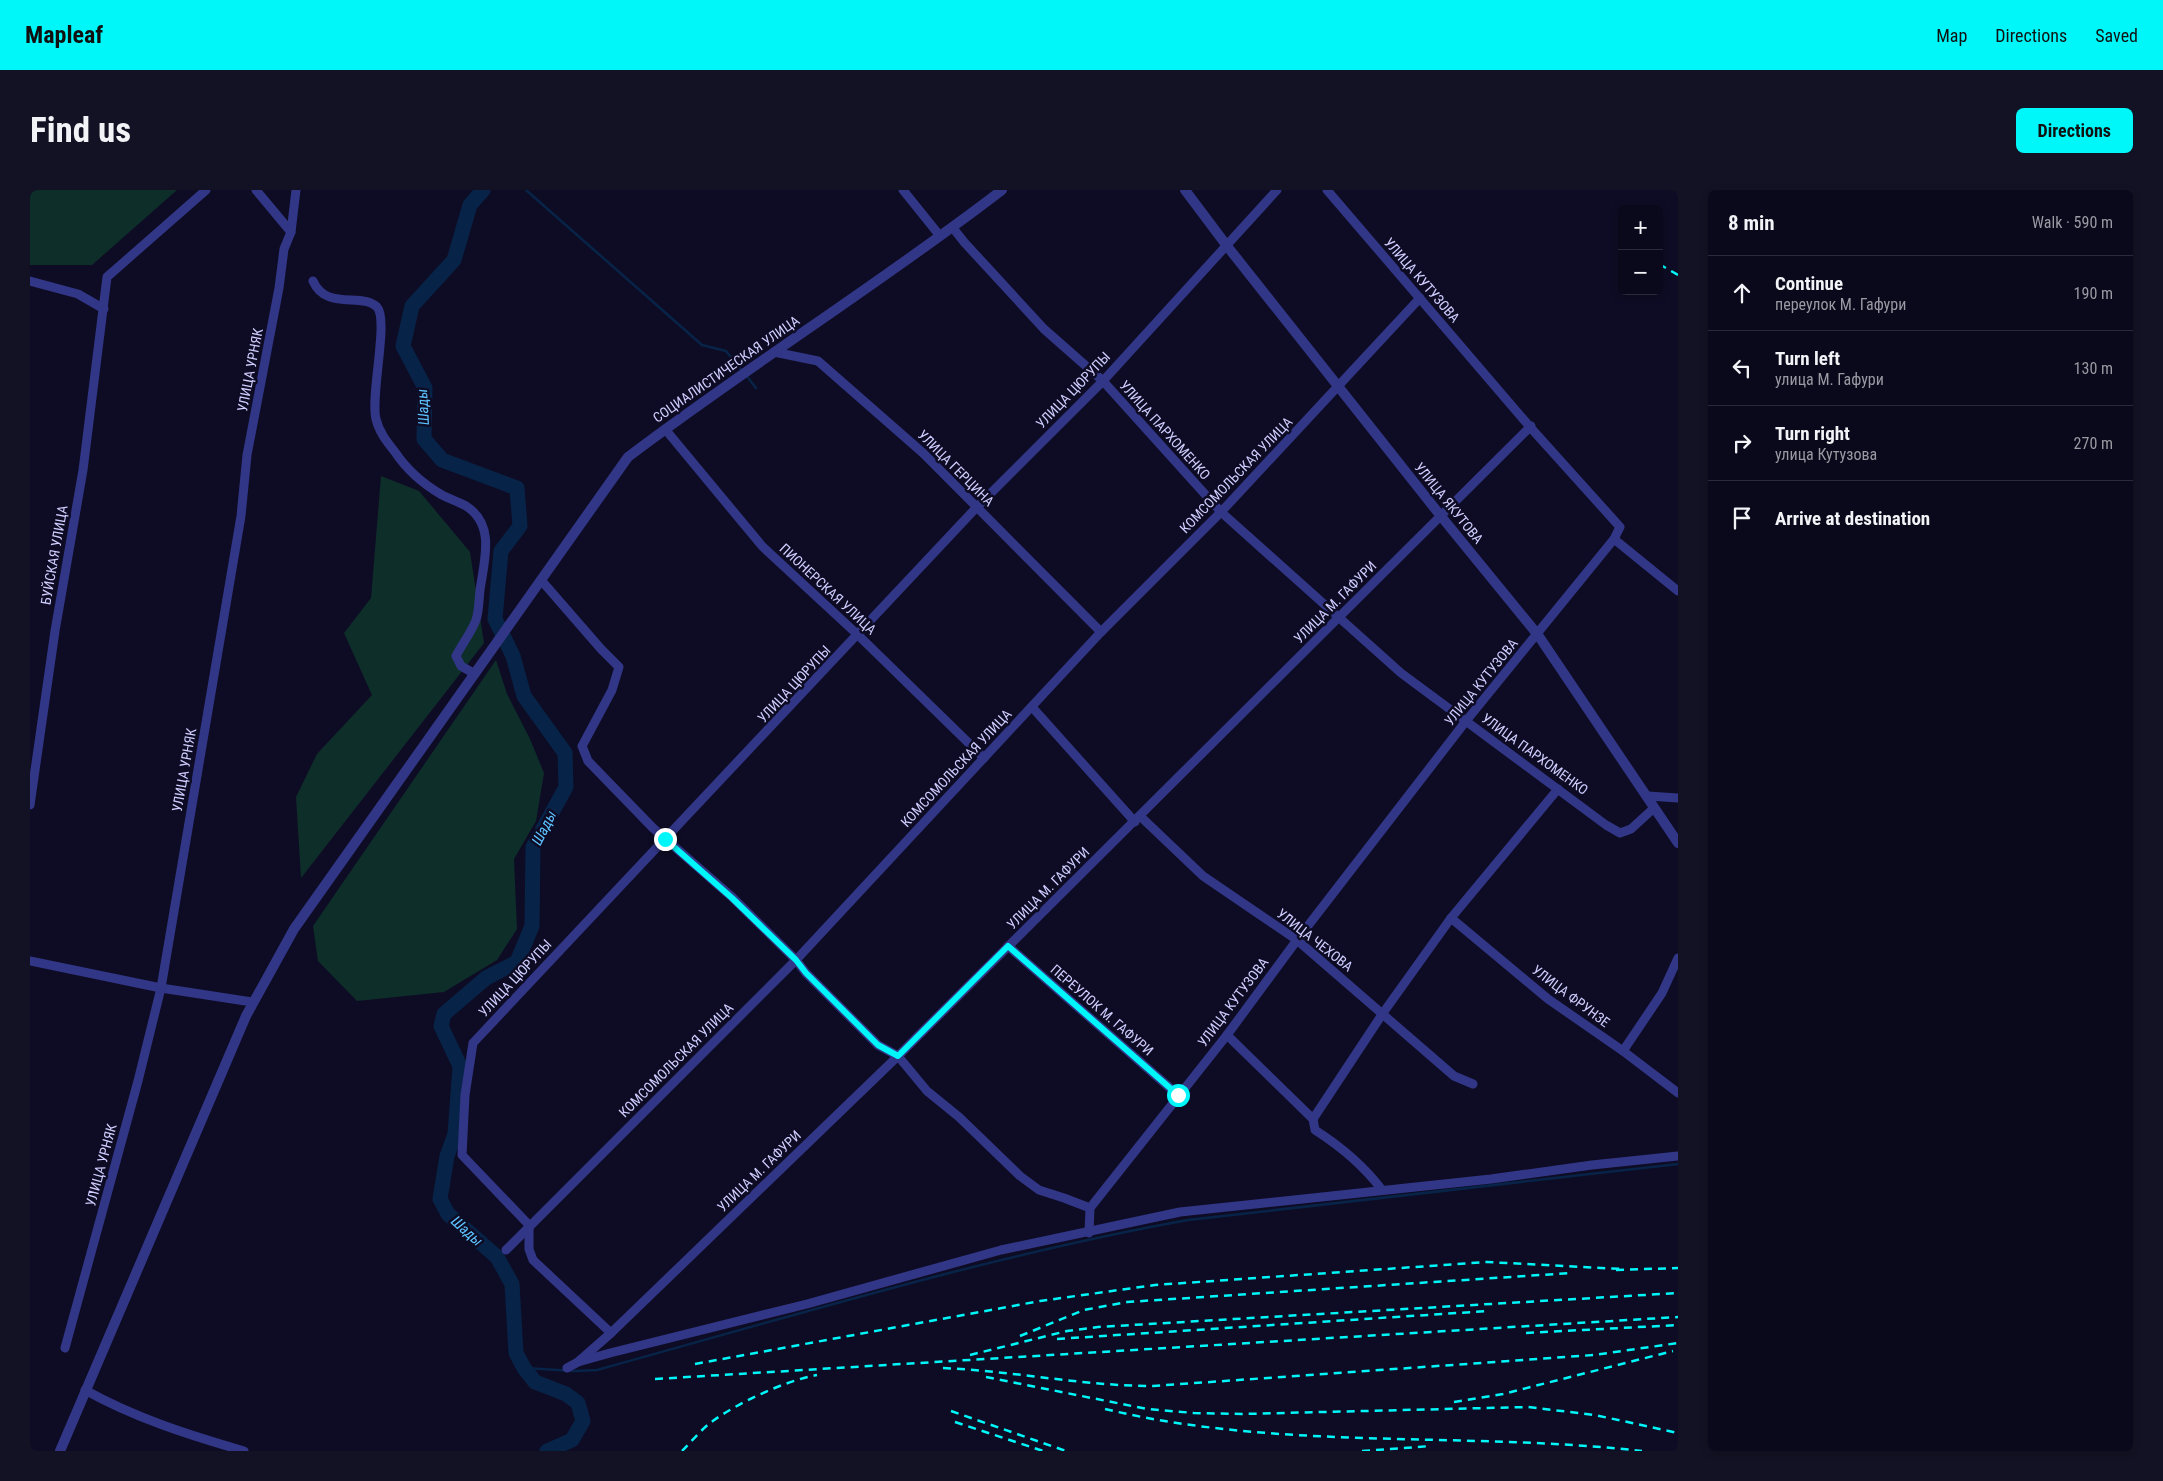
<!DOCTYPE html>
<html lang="en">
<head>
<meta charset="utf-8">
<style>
	:root { --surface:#0a091b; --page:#131224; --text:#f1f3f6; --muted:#999aa3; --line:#2a2a3a; --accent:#00f7f9 }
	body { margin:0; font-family:"Roboto Condensed",sans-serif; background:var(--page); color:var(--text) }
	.controls { position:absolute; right:15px; top:15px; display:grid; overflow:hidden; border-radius:8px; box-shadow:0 2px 8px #0003 }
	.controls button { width:45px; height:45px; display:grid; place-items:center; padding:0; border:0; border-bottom:1px solid var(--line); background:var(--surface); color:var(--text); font:25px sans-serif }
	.stop { position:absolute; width:15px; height:15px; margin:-11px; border:4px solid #00f7f9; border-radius:50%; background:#fff }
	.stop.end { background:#00f7f9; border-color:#fff; box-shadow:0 1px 5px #0008 }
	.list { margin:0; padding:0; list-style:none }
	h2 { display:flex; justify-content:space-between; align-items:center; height:65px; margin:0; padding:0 20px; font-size:21px }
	h2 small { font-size:16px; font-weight:400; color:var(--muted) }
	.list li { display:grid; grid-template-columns:32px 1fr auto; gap:15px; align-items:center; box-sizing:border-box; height:75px; padding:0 20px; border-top:1px solid var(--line) }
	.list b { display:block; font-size:19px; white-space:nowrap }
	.list p { margin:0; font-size:16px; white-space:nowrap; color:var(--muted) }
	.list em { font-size:16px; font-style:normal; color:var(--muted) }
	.icon { flex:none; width:28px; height:28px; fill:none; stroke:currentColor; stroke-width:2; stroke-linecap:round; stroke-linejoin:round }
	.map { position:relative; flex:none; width:1648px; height:1261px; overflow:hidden; border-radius:8px }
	header { display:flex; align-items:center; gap:30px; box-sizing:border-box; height:70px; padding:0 25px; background:var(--accent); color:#111 }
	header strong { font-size:24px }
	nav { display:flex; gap:28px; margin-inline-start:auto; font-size:18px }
	.intro { display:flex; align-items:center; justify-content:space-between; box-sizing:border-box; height:120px; padding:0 30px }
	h1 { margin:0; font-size:35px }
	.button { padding:12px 22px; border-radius:8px; background:var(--accent); color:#111; font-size:18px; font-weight:700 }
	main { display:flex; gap:30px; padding:0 30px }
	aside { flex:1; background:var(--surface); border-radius:8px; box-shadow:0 2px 8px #0003 }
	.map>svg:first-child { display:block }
	.green { fill:#0e2e2a }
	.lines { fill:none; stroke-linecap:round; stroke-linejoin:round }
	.stream { stroke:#072448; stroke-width:2.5 }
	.river { stroke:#072448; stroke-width:15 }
	.minor { stroke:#323687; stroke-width:9 }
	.tertiary { stroke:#323687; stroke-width:10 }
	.rail { stroke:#00f7f9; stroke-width:2.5; stroke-dasharray:8 6; stroke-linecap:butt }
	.route { stroke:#00f7f9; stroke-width:6 }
	.labels { text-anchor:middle; stroke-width:5; stroke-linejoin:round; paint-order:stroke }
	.street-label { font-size:14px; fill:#d0ceff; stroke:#0e0c24 }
	.water-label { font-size:15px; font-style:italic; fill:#5cc2ff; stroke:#0e0c24 }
</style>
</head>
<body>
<header>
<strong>Mapleaf</strong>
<nav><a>Map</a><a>Directions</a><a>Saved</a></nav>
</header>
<div class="intro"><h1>Find us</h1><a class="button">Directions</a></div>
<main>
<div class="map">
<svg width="1648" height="1261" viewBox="0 0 1648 1261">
	<rect width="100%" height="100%" fill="#0e0c24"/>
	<g class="green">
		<path d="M0 0H147L62 75H0Z"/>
		<path d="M351 286 389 301 440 362 454 453 271 688 266 607 287 564 342 505 314 443 341 408Z"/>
		<path d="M466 470 477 504 500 549 514 583 506 631 484 669 487 739 467 770 414 802 327 811 288 771 283 736Z"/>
	</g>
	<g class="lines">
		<g class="stream">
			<path d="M496 0 672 155 696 161 712 181"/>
			<path d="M716 185 726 198"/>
			<path d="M494 1178 545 1181 567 1180C763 1126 958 1066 1158 1030L1648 974"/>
		</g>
		<path class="river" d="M453 0 440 15 424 70 382 116 373 156 395 198 394 249 412 270 487 298 490 336 471 361 465 429 483 466 494 506 535 563 536 597 503 657 502 736 487 772 456 788 414 824 411 836 430 876 425 944 417 966 410 1009 418 1024 467 1067 482 1094 486 1163 494 1178 505 1192 536 1204 548 1213 553 1231 542 1250 517 1261"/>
		<g class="minor">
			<path d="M226 0 261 42"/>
			<path d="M873 0 910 46"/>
			<path d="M923 38 934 52 1014 139 1073 191 1191 322 1371 483 1576 635 1590 643 1601 639 1624 618"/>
			<path d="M0 91 48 104 74 119"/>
			<path d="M283 91C296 121 332 102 347 117 359 130 340 206 346 229 349 242 357 252 365 262 377 280 393 294 412 305 420 309 429 312 436 316 466 335 454 371 450 400 449 409 449 421 446 430 441 443 432 454 426 466L431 476 445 484"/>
			<path d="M744 162 788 171 893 263 1071 442"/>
			<path d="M635 239 732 356 828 445 954 568"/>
			<path d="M1584 349 1648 401"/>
			<path d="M511 390 571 459 589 477 582 500 552 556 558 571 623 638 702 707 766 770 776 783 848 855 868 866 897 901 929 927 990 986 1009 1000 1034 1008 1060 1018"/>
			<path d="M1002 517 1105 632"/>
			<path d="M1618 606 1648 608"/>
			<path d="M0 615 25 441 53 280 77 87 176 0"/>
			<path d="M1110 626 1173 686 1267 750 1424 886 1443 894"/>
			<path d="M1421 728 1518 809 1593 861 1648 903"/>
			<path d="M978 756 1148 905"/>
			<path d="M0 771 131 798 222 812"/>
			<path d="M1197 845 1283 929 1285 940C1310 956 1334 976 1352 1000"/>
			<path d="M1593 861 1632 803 1648 768"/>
			<path d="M1283 929 1353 823 1421 728 1528 599"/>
			<path d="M1059 1043 1060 1018 1197 845 1267 750 1436 531 1584 349 1590 337 1500 237 1297 0"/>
			<path d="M476 1060 766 770 1071 442 1191 322 1390 108"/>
			<path d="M581 1143 503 1070 499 1059V1035L432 965 435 905 443 853 946 318 1073 191 1247 0"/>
			<path d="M35 1158 108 891 131 798 211 326 217 265 249 98 254 59 261 42 266 0"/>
			<path d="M548 1172 581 1143 868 866 1501 236"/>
			<path d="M537 1178 548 1172 580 1163 777 1114 971 1060 1150 1022 1461 989 1562 975 1648 966"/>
			<path d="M55 1200C105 1228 159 1245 214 1261"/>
		</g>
		<g class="tertiary">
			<path d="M1155 0 1197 56 1410 325 1508 445 1648 653"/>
			<path d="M30 1261 216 826 264 739 598 267C721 174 851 93 972 0"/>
		</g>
		<g class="rail">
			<path d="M1629 74 1648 85"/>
			<path d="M1586 1080 1648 1078"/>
			<path d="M1496 1143 1648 1135"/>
			<path d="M990 1146 1054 1120 1097 1112 1541 1083"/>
			<path d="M1027 1149 1458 1121"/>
			<path d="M940 1165 1037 1141 1068 1137 1648 1103"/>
			<path d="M665 1174 1010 1111 1125 1095 1457 1072 1592 1079"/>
			<path d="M913 1178C984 1181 1053 1196 1123 1196L1564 1165 1648 1153"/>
			<path d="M956 1187 1117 1219 1164 1223 1212 1224 1498 1217 1565 1225 1648 1243"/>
			<path d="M625 1189 1648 1127"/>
			<path d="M1424 1212 1473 1204 1643 1161"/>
			<path d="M1075 1219C1250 1261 1434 1241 1612 1261"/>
			<path d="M921 1221 1036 1261"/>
			<path d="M925 1232 1013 1261"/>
			<path d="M652 1261C661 1252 670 1241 680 1233 707 1213 754 1191 787 1185"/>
			<path d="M1332 1261 1401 1256"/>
		</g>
	</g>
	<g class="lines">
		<path class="route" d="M635 649 702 708 766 770 776 783 848 855 868 866 978 756 1148 905"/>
	</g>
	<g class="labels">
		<g class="street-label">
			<text transform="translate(1392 90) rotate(49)" y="5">УЛИЦА КУТУЗОВА</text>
			<text transform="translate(696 179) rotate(-35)" y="5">СОЦИАЛИСТИЧЕСКАЯ УЛИЦА</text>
			<text transform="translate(220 180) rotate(-79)" y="5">УЛИЦА УРНЯК</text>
			<text transform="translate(1043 200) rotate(-46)" y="5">УЛИЦА ЦЮРУПЫ</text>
			<text transform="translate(1135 240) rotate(48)" y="5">УЛИЦА ПАРХОМЕНКО</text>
			<text transform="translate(926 278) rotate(45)" y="5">УЛИЦА ГЕРЦИНА</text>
			<text transform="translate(1206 285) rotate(-46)" y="5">КОМСОМОЛЬСКАЯ УЛИЦА</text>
			<text transform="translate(1419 313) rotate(51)" y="5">УЛИЦА ЯКУТОВА</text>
			<text transform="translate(24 365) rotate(-80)" y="5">БУЙСКАЯ УЛИЦА</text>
			<text transform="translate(798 399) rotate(43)" y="5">ПИОНЕРСКАЯ УЛИЦА</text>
			<text transform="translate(1305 412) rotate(-45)" y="5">УЛИЦА М. ГАФУРИ</text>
			<text transform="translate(1451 492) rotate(-51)" y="5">УЛИЦА КУТУЗОВА</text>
			<text transform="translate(764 494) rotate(-47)" y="5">УЛИЦА ЦЮРУПЫ</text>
			<text transform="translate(1505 564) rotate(36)" y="5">УЛИЦА ПАРХОМЕНКО</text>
			<text transform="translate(926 578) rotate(-47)" y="5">КОМСОМОЛЬСКАЯ УЛИЦА</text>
			<text transform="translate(154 580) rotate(-80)" y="5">УЛИЦА УРНЯК</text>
			<text transform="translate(1018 698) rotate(-45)" y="5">УЛИЦА М. ГАФУРИ</text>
			<text transform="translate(1285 750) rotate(38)" y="5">УЛИЦА ЧЕХОВА</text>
			<text transform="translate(485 788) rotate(-47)" y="5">УЛИЦА ЦЮРУПЫ</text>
			<text transform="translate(1541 806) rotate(37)" y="5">УЛИЦА ФРУНЗЕ</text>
			<text transform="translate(1203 812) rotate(-53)" y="5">УЛИЦА КУТУЗОВА</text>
			<text transform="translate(1072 820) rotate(41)" y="5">ПЕРЕУЛОК М. ГАФУРИ</text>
			<text transform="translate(646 870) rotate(-45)" y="5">КОМСОМОЛЬСКАЯ УЛИЦА</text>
			<text transform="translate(71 975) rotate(-75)" y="5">УЛИЦА УРНЯК</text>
			<text transform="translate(729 981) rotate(-44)" y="5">УЛИЦА М. ГАФУРИ</text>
		</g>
		<g class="water-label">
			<text transform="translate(393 217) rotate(-93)" y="5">Шады</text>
			<text transform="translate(514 638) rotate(-63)" y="5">Шады</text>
			<text transform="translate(437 1041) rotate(42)" y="5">Шады</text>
		</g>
	</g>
</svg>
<div class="controls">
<button>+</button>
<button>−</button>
</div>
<div class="stop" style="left:1148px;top:905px"></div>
<div class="stop end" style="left:635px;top:649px"></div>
</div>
<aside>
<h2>8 min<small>Walk · 590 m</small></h2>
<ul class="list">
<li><svg class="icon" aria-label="ahead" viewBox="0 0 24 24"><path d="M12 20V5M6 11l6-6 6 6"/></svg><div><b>Continue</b><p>переулок М. Гафури</p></div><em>190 m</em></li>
<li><svg class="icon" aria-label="left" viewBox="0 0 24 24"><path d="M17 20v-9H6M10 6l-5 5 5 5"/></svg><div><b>Turn left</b><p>улица М. Гафури</p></div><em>130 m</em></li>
<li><svg class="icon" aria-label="right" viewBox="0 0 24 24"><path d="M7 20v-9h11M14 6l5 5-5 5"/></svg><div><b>Turn right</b><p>улица Кутузова</p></div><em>270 m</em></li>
<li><svg class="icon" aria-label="arrive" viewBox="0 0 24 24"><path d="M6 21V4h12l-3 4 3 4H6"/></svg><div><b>Arrive at destination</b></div></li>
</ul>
</aside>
</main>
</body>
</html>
